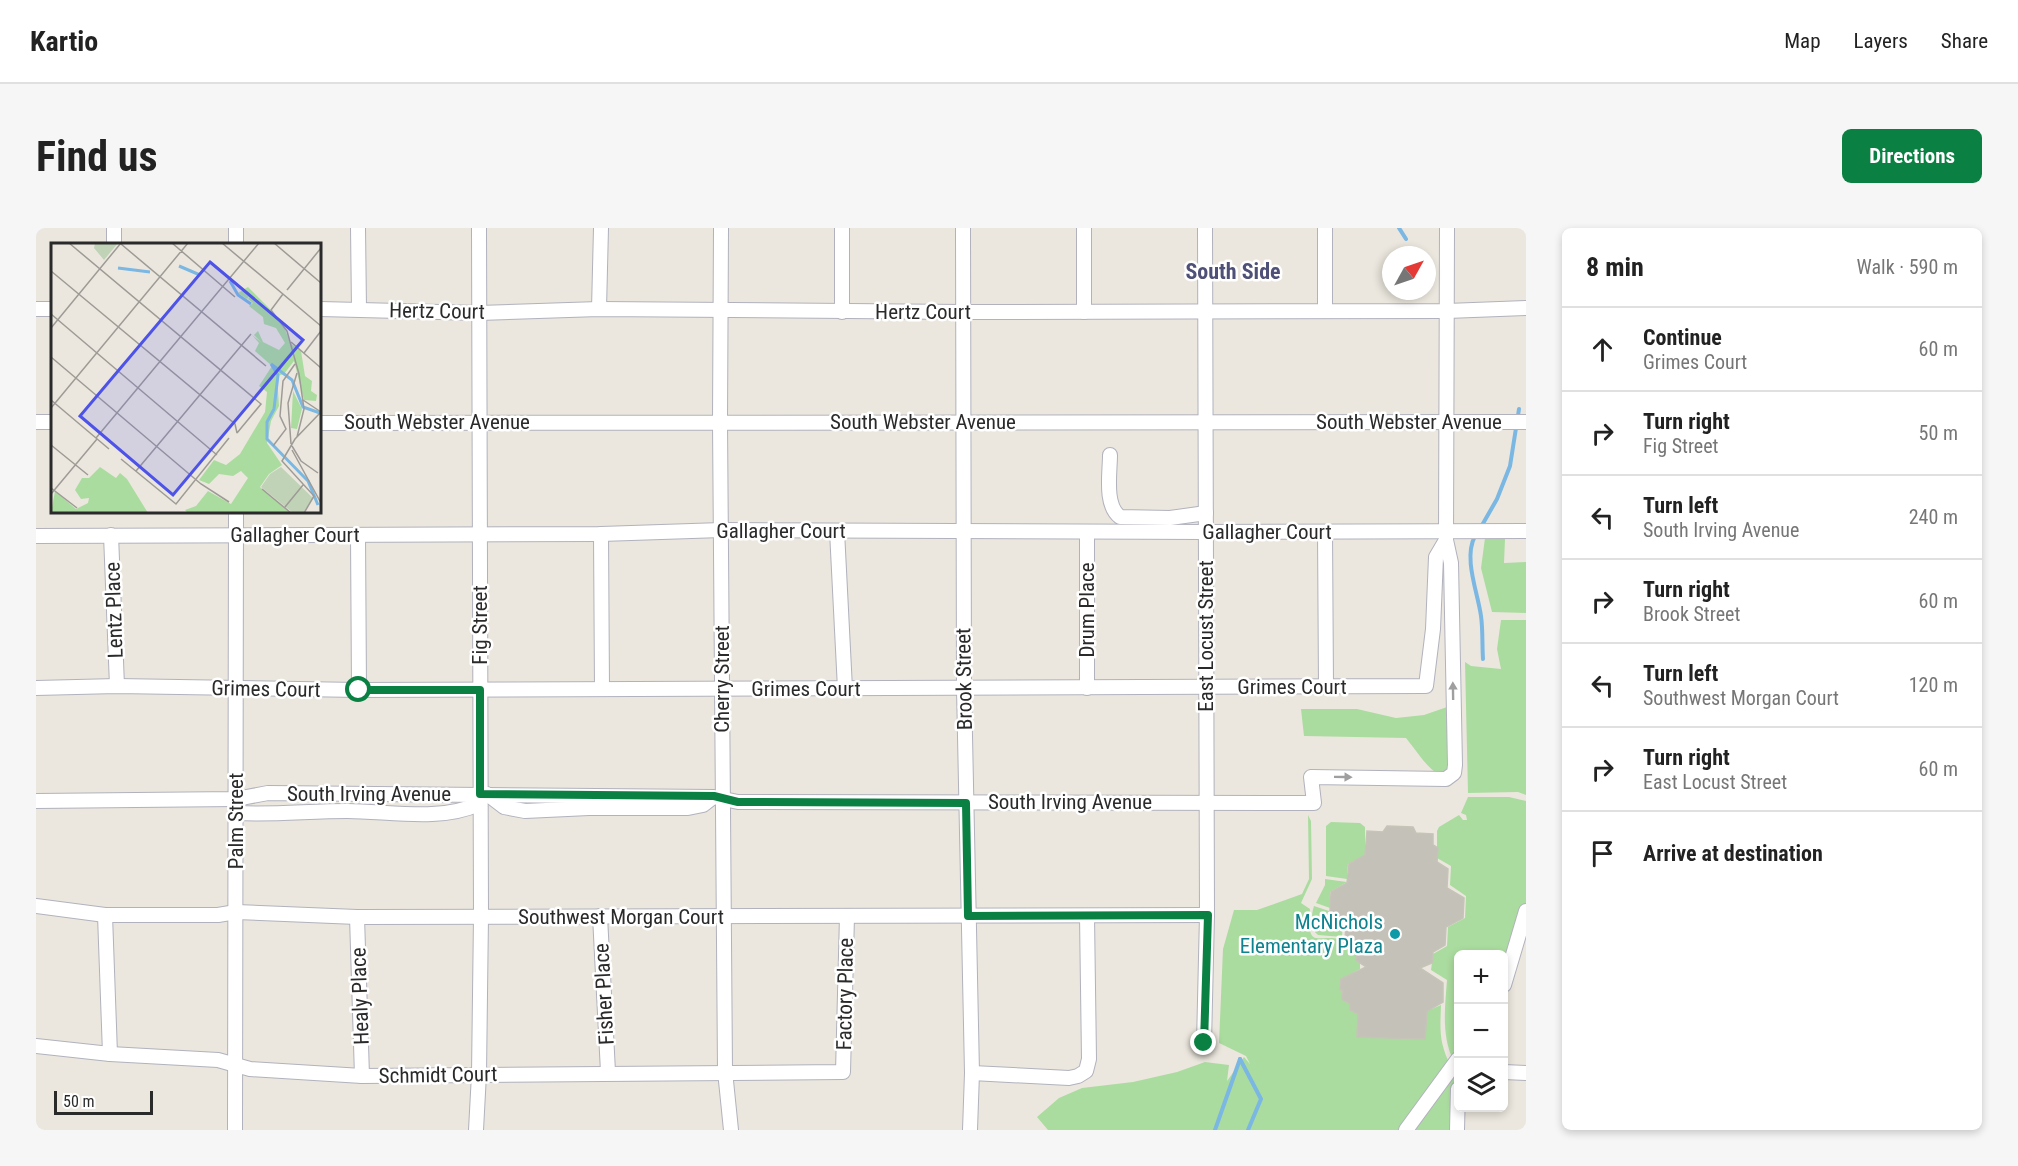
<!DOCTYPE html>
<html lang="en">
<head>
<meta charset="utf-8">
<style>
	:root { --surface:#fff; --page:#f6f6f6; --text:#222; --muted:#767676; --line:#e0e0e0; --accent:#0b8043 }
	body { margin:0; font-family:"Roboto Condensed",sans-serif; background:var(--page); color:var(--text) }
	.controls { position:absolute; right:18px; bottom:18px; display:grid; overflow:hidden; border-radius:9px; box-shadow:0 3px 9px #0003 }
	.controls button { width:54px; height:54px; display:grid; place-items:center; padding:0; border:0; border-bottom:2px solid var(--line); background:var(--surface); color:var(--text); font:30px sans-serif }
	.compass { position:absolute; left:1346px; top:18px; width:54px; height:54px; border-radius:50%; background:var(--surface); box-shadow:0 3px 9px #0003; rotate:50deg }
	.scale { position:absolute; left:18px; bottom:15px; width:99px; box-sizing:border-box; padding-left:6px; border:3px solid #2a2a2a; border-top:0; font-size:16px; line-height:21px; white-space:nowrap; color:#2a2a2a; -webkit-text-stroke:4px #fff; paint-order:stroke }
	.stop { position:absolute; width:18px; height:18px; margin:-14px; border:4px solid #0b8043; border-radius:50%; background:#fff }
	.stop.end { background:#0b8043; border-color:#fff; box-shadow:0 2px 6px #0008 }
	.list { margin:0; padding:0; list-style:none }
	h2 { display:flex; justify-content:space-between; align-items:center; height:78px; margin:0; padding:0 24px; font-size:26px }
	h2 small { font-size:20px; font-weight:400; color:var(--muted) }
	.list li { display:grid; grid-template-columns:39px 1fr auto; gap:18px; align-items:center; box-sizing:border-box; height:84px; padding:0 24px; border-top:2px solid var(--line) }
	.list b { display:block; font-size:22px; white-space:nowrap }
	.list p { margin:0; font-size:20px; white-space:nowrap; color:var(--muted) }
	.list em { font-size:20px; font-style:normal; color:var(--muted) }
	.icon { flex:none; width:33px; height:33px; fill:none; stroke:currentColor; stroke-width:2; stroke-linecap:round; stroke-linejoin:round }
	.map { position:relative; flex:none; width:1490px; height:902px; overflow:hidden; border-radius:9px }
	header { display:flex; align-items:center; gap:36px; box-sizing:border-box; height:84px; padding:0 30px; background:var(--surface); border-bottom:2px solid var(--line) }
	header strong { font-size:28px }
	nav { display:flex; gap:33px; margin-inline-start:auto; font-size:21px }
	.intro { display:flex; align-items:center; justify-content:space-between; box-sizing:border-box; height:144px; padding:0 36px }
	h1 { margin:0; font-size:42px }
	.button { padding:15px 27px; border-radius:9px; background:var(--accent); color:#fff; font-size:21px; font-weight:700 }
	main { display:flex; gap:36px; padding:0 36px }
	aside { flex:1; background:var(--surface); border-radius:9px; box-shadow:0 3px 9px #0003 }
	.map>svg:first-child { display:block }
	.green { fill:#abdc9f }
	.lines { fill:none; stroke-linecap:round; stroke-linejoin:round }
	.stream { stroke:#7bb7e3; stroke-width:4 }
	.building { fill:#c4c1b9; stroke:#c6c3b8; stroke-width:1.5 }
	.minor-casing { stroke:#b1b2bd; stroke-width:16 }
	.minor { stroke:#fff; stroke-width:14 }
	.oneway { fill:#9f9f9f }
	.route { stroke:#0b8043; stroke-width:8 }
	.culture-dot { fill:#0f9aa8; stroke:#fff; stroke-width:2 }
	.labels { text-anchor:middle; stroke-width:5; stroke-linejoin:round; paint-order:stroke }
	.street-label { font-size:21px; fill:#2a2a2a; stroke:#fff }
	.culture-label { font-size:21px; fill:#0d838f; stroke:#fff; text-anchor:end }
	.neighbourhood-label { font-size:22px; font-weight:bold; fill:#4f5077; stroke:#fff }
	.inset-river { fill:none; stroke:#7bb7e3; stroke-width:3 }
	.inset-road { fill:none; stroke:#9e9b96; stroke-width:1.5 }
	.view { fill:#4d52e8; fill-opacity:0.15; stroke:#4d52e8; stroke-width:3 }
	.inset-edge { fill:none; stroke:#2a2a2a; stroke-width:3 }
</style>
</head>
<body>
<header>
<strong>Kartio</strong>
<nav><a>Map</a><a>Layers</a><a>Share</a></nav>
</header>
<div class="intro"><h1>Find us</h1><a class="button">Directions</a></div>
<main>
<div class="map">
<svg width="1490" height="902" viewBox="0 0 1490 902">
	<rect width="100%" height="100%" fill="#ebe7de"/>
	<g class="green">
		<path d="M1449 310 1469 311 1468 335 1490 334V385L1456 384 1445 340Z"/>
		<path d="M1465 392H1490V567L1482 564 1432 565 1429 434 1435 438 1465 441 1461 421Z"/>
		<path d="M1414 478 1416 536C1412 541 1408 547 1400 544 1392 541 1376 517 1370 510L1268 508 1265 481H1321L1360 490 1388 487Z"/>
		<path d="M1432 569H1473L1490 573V675L1468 753V726H1422V828L1418 834C1405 808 1409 780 1411 752L1395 742 1397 726 1411 718 1412 699 1429 690 1430 668 1414 657 1415 638 1401 630V603L1403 599 1423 587 1427 592H1431L1430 587 1425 585Z"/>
		<path d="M1272 587 1275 593 1276 651 1265 675 1274 681C1271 725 1281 704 1308 712 1312 713 1317 718 1320 720V732L1324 735V741L1307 750 1305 762H1307V771L1314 776V782L1322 786 1321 808 1389 811 1391 783 1405 777C1404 804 1403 814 1415 839L1367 902H1012L1001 889 1023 870 1046 860 1097 854 1141 844 1169 834 1193 837 1191 853 1208 829 1214 836 1210 828 1183 815 1187 721 1198 682H1221L1266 666 1273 651Z"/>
		<path d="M1295 594 1324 595 1329 599V627L1312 636 1311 651 1290 648V598Z"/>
		<path d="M1289 651 1311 654 1294 664V680L1280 675 1289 657Z"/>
		<path d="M1278 678 1293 683 1307 692 1306 709 1282 707C1274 701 1275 687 1278 678Z"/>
		<path d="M1417 846H1421L1418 902H1375Z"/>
	</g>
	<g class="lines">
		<g class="stream">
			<path d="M1363 0 1370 11"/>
			<path d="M1445 299 1461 271 1474 238 1483 181"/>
			<path d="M1439 308C1427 330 1442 365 1445 388 1447 402 1446 417 1447 431"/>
			<path d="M1204 831 1225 871 1212 902"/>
			<path d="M1179 902 1204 831"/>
		</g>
	</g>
	<path class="building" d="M1351 598 1377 599 1380 605 1397 606V617L1402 620 1401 634 1412 641 1411 660 1428 670 1427 690 1410 699 1409 717 1397 724 1396 735 1384 740 1407 755V774L1391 783 1389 811 1321 809 1322 786 1314 782V776L1306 771 1307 762H1304L1305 751 1330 739 1320 732V720L1309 713 1310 695 1294 683 1295 664 1311 655 1313 636 1329 627 1331 603 1347 604Z"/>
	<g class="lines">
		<g class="minor-casing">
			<g id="minor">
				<path d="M322 0 323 81"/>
				<path d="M685 0 684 194 689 843 695 902"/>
				<path d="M927 0 928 460 936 845 934 902"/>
				<path d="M78 16V0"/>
				<path d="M200 16V0"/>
				<path d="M0 81H16"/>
				<path d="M284 81 443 85 563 81 926 84 1411 83 1490 80"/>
				<path d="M563 81 565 0"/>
				<path d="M1289 83V0"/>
				<path d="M806 84V0"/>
				<path d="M1048 84V0"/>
				<path d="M0 194H16"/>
				<path d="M284 195 1490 194"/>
				<path d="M1074 227C1074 245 1068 277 1084 289L1134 290 1170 285"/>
				<path d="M801 303 809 461"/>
				<path d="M1051 304V460"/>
				<path d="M1289 304 1290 459"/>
				<path d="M565 306 566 461"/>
				<path d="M75 307 81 458"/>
				<path d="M322 307 323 462"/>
				<path d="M0 308 565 306 686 302 1169 304 1490 303"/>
				<path d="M0 460 81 458 323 462 1390 458 1397 401 1400 329 1410 312"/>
				<path d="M451 566 468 579 489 583 553 580H652L667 577 676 570"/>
				<path d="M0 573 200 571 232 565 678 569 702 574 1278 575 1275 549 1410 551 1418 545 1419 537 1415 335 1410 312 1411 0"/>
				<path d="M200 585C237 587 274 583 311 583 353 583 403 594 443 576"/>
				<path d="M0 678 69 687H182L200 684 321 689 1171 687"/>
				<path d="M69 687 74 826"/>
				<path d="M564 688 572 844"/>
				<path d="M321 689 326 848"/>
				<path d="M1468 757 1490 683"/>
				<path d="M1168 815 1171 687 1169 0"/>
				<path d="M0 818 74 826 182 832 214 841 326 848 807 844 811 688"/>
				<path d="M1468 844 1490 845"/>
				<path d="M936 845 1033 850 1042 848 1050 843 1053 831 1051 688"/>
				<path d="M199 902 200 284"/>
				<path d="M440 902 443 846 445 688 443 0"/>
				<path d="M1370 902 1422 831"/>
				<path d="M1421 902 1422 861"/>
			</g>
		</g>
		<use href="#minor" class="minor"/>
	</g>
	<defs><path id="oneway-solid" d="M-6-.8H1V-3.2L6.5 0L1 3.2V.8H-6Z" transform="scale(1.5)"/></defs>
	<g class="oneway">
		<use href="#oneway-solid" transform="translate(1417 463) rotate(-91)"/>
		<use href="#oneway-solid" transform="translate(1307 549) rotate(1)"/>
	</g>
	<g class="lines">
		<path class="route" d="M323 462H444V566L678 568 702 574 930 575 932 688 1172 687 1168 815"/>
	</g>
	<circle class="culture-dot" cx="1359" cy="706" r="6"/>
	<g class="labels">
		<g class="street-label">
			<text transform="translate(401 83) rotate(1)" y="7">Hertz Court</text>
			<text x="887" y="91">Hertz Court</text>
			<text x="401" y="201">South Webster Avenue</text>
			<text x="887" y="201">South Webster Avenue</text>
			<text x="1373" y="201">South Webster Avenue</text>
			<text x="745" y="310">Gallagher Court</text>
			<text x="1231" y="311">Gallagher Court</text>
			<text x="259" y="314">Gallagher Court</text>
			<text transform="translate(78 382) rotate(-92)" y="7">Lentz Place</text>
			<text transform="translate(1051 382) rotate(-90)" y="7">Drum Place</text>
			<text transform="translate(444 397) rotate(-90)" y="7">Fig Street</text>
			<text transform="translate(1170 408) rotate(-90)" y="7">East Locust Street</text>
			<text transform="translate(686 451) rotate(-90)" y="7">Cherry Street</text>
			<text transform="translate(928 451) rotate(-91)" y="7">Brook Street</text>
			<text x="1256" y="466">Grimes Court</text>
			<text transform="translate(230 461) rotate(1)" y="7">Grimes Court</text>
			<text x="770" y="468">Grimes Court</text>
			<text x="333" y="573">South Irving Avenue</text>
			<text x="1034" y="581">South Irving Avenue</text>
			<text transform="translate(200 593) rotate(-90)" y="7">Palm Street</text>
			<text x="585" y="696">Southwest Morgan Court</text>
			<text transform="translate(568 766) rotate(-93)" y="7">Fisher Place</text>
			<text transform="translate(809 766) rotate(-89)" y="7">Factory Place</text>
			<text transform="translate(324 768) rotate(-92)" y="7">Healy Place</text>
			<text transform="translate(402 847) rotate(-1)" y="7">Schmidt Court</text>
		</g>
		<g class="culture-label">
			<text x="1347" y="701">McNichols<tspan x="1347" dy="24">Elementary Plaza</tspan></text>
		</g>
		<g class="neighbourhood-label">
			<text x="1197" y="51">South Side</text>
		</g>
	</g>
	<g transform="translate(15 15)">
		<rect width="270" height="270" fill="#ebe7de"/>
		<path d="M197 44 218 65 234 86 239 100 250 108 254 133 261 138 260 148 266 152 265 158 253 157 243 118 233 131 226 133 228 163 220 178 216 200 231 222 218 231 209 244 239 270H137L134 267 145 263 157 248 180 261 195 238 197 235 190 228 182 233 168 231 158 241 148 237 163 217 175 222 189 211 214 169 216 149 208 143 221 123 204 108 208 100 201 92 211 100 203 92 207 88 212 99 228 107 234 100 225 85 213 81 212 74 198 63 202 60 197 56 200 51 196 56 187 50ZM242 148 251 166 246 186 240 185ZM49 224 65 235 69 230 76 236 97 270H0L4 248 25 266 37 260 38 255 30 256 24 247 31 235H38Z" fill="#abdc9f"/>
		<path d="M44 0H67L53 17 43 5ZM230 224 262 255 252 270H242L210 244 219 231Z" fill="#c0d3b7"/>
		<path class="inset-river" d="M128 23 149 32M67 25 99 29M179 38 187 52 200 61M220 121 227 132 223 166 216 179V196L257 238 267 262M220 121 241 137 252 164 269 170"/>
		<path class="inset-road" d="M18 0 210 161 186 190M121 0 184 54M171 0 270 83M223 0 270 40M70 1 215 123M0 28 184 181 186 190M236 47 270 5M232 51 220 67 236 88 248 131 253 166 246 194M0 71 166 212M0 85 70 0M240 99 270 125M253 110 270 88M0 114 150 241 178 259M0 157 58 206M252 157 270 169M0 165 137 0M45 195 208 0M240 201 237 160 246 130M0 202 37 232M222 203 235 186 229 173 232 138 244 121M241 203 250 218 267 230M241 207 270 260M70 216 125 261 178 195M85 228 200 91M0 245 26 265M211 246 240 270M0 251 46 196M234 264 252 242M253 270 263 253 231 218 244 196 270 169"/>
		<path class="view" d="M159 19 252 97 122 252 29 173Z"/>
		<rect width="270" height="270" class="inset-edge"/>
	</g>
</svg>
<div class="controls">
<button>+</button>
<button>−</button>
<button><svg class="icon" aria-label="layers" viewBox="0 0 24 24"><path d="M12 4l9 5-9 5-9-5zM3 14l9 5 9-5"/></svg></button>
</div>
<svg class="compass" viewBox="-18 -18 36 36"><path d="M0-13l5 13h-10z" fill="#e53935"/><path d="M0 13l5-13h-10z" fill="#767676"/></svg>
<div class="scale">50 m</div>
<div class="stop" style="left:323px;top:462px"></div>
<div class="stop end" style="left:1168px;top:815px"></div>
</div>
<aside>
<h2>8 min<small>Walk · 590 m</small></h2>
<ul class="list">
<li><svg class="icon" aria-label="ahead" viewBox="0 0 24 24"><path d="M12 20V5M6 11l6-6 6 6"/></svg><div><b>Continue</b><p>Grimes Court</p></div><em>60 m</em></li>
<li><svg class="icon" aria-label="right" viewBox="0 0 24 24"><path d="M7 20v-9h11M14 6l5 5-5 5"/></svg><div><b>Turn right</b><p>Fig Street</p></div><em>50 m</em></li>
<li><svg class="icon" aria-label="left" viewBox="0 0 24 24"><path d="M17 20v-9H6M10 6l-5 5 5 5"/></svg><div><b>Turn left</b><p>South Irving Avenue</p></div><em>240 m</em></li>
<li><svg class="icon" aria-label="right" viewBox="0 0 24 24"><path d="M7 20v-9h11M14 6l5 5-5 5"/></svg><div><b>Turn right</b><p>Brook Street</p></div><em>60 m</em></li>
<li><svg class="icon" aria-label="left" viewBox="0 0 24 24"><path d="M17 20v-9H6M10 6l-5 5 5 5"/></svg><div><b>Turn left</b><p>Southwest Morgan Court</p></div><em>120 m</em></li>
<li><svg class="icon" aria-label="right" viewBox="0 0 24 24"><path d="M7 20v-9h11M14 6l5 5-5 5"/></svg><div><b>Turn right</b><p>East Locust Street</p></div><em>60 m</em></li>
<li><svg class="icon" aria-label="arrive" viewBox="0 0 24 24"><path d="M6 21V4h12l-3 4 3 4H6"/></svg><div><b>Arrive at destination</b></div></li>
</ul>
</aside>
</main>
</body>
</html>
